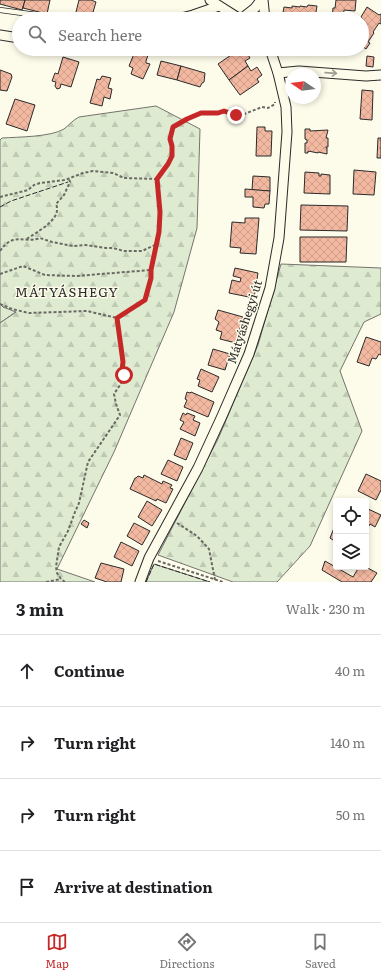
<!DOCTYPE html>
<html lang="en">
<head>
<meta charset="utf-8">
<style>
	:root { --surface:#fff; --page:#f2f2f2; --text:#202124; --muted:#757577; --line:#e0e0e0; --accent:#c62828 }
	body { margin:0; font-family:Literata,serif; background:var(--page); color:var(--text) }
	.controls { position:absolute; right:12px; bottom:12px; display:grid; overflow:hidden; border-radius:4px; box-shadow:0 2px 6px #0003 }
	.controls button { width:36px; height:36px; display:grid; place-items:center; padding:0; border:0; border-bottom:1px solid var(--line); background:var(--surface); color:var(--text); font:20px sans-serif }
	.compass { position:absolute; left:285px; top:68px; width:36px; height:36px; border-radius:50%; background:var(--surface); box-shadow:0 2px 6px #0003; rotate:283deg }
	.stop { position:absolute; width:12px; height:12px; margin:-9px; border:3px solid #c62828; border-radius:50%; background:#fff }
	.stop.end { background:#c62828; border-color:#fff; box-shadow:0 1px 4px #0008 }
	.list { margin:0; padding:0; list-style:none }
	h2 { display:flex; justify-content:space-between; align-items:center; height:52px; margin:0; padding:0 16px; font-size:17px }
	h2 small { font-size:13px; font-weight:400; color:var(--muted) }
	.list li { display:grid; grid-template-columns:26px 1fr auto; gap:12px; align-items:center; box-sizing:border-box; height:72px; padding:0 16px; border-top:1px solid var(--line) }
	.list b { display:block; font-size:15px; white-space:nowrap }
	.list em { font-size:13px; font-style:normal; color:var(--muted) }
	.icon { flex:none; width:22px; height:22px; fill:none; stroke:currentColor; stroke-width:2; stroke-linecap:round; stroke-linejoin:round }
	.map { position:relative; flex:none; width:381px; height:582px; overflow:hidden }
	.search { position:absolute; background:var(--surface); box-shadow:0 2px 6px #0003; left:12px; right:12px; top:12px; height:44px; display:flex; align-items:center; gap:10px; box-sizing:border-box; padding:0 14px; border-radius:22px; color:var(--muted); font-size:15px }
	.sheet { height:340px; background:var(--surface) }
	nav { display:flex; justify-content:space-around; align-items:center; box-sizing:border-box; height:56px; border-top:1px solid var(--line); background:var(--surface); font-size:11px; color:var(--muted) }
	nav a { display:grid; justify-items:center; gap:2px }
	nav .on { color:var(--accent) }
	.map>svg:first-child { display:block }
	.grass { fill:#deebd1; stroke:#74746e }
	.forest { fill:url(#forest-firs); stroke:#74746e }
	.building { fill:url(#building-cross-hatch); stroke:#2b2b2b }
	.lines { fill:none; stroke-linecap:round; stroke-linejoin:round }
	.lane-casing { stroke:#2b2b2b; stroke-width:6 }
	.street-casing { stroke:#2b2b2b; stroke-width:11 }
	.path { stroke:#6a6964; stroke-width:2; stroke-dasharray:3 2; stroke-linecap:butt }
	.lane { stroke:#fdfbea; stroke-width:4.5 }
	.street { stroke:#fdfbea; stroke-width:9 }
	.fence { stroke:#2b2b2b; stroke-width:1; stroke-dasharray:5 2; stroke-linecap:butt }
	.oneway { stroke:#9e9d94 }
	.route { stroke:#c62828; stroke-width:5 }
	.labels { text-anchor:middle; stroke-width:3; stroke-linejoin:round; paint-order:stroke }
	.street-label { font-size:12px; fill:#2b2b2b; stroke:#fdfbea }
	.neighbourhood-label { font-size:13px; letter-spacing:1px; fill:#2b2b2b; stroke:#fdfbea }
</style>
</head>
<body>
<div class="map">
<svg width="381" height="582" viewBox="0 0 381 582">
	<defs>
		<pattern id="forest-firs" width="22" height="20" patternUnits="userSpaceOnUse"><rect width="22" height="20" fill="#deebd1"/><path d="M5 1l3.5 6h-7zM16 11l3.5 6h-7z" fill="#bfcab4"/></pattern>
		<pattern id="building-cross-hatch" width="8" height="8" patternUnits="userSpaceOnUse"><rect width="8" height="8" fill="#f2b8a0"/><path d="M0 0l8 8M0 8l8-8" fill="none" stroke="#d09e8a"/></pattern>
	</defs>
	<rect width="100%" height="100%" fill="#fdfbea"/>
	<g class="grass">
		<path d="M0 304 3 307 17 311 0 323Z"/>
		<path d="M154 564 210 582H146Z"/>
	</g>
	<g class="forest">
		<path d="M156 106 200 129 197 228 174 312 114 452 57 569 95 582H0V323L16 312 3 307 0 304V140L2 138C18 137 51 137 64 129 69 125 73 120 79 117Z"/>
		<path d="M281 264 381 268V314L364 322 340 371 362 431 310 546 277 582H233L158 555 218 439 258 345Z"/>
	</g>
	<g class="building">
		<path d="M0 0H25L22 10 0 4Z"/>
		<path d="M25 0H50L47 14 23 8Z"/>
		<path d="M79 0H91L96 2 91 19H84L75 16Z"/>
		<path d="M336 0H356L355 11 344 10 343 19H332L333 8H335Z"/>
		<path d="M308 5 317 6 315 18 307 16 306 18 299 17V19L282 18 284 7 292 8V6L300 7V6L307 7Z"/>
		<path d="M367 7 379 15 381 14V24L379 23 373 32 374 33 368 42 370 43 366 49 362 46V21L363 19 361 17Z"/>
		<path d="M136 49H150L146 61V63L150 64 143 79 131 74 133 68 129 66Z"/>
		<path d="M197 49H213L209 54 205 53 202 55Z"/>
		<path d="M245 50 250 58 245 61 248 66 229 80 218 64 237 51 239 54Z"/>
		<path d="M367 56 374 57 373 67 366 66Z"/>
		<path d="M63 57 79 62 71 87 61 84 60 88 57 89 55 86 56 82 52 81 55 73 58 74Z"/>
		<path d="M161 61 181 66 177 80 157 75Z"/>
		<path d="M181 66 205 73 204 82 202 83 200 87 177 80Z"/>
		<path d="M248 66 251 71 257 67 262 75 257 79 259 82 240 95 229 80Z"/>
		<path d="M0 70 11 74 12 77 7 91 0 90Z"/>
		<path d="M102 76 111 78 108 88 112 89 110 99 104 97 102 106 90 103 97 79 100 80Z"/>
		<path d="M362 90 373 91 372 120 360 119Z"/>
		<path d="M15 99 35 105 27 131 6 124Z"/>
		<path d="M257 127H265V131H272L271 156H256Z"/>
		<path d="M305 129H310V131L328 130 326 138H328V147H326V148H327V154L318 152V153L308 151V153H305V143H307V140L305 139Z"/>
		<path d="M378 138H381V158H377Z"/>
		<path d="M354 170 376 172 374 195 353 194Z"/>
		<path d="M305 172 319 173V176H321V174L330 175V194L304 193Z"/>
		<path d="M253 176 270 177V191L252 190Z"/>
		<path d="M245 189 270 191 269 204H265L264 208 253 207V197H245Z"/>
		<path d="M301 205 348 206 347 231 300 230Z"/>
		<path d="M245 218H259L256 254 240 253 241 248 230 247 232 222 245 223Z"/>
		<path d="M300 237H347L346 262H300Z"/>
		<path d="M235 268 258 273 254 298 229 293 232 280 240 282 241 278 233 276Z"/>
		<path d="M218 310 243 317 236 343 220 339 222 332 216 330 219 322 215 319Z"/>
		<path d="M366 337 381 342V355L379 354 376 359 372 358 369 366 357 362Z"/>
		<path d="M213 349 230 354 225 370 208 365Z"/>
		<path d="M201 369 219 377 212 392 198 386 200 380 197 379Z"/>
		<path d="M187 392 190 393 191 392 214 402 208 417 184 407 187 400 185 399Z"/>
		<path d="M183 413 186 415 187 413 195 416 193 420 200 423 195 436 180 429 184 422 180 420Z"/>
		<path d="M181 438 193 443 186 460 174 455Z"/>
		<path d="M168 460 183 467 177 481 161 474Z"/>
		<path d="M366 474 381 481V490L376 500 358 491Z"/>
		<path d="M144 475 162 484 163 481 172 485 170 488 173 489 166 503 157 499 156 501 130 489 135 478H136L138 476 143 478Z"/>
		<path d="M147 501 162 510 152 526 138 517Z"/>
		<path d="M366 508 381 515 375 527 370 524 369 526 366 525Z"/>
		<path d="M84 520 89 523 87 528 81 524Z"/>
		<path d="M134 523 150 531 142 545 127 536Z"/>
		<path d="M336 527V542L330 538 334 528Z"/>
		<path d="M121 542 139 551 132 566 114 557Z"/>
		<path d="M325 561 353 577 359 567H366L377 573 371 582H342L322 570Z"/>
		<path d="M101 563 124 569 121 582H107L95 578Z"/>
	</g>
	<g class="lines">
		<g class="lane-casing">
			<path id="lane" d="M0 10 44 16"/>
		</g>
		<g class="street-casing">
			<g id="street">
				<path d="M210 0 240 19"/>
				<path d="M263 0 265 19"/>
				<path d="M177 19 193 15 219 6"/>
				<path d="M241 19 255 8 261 0"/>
				<path d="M0 35 19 38"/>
				<path d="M278 73 299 71 366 76 381 75"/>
				<path d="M140 582 149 558 198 468 222 416 249 354 270 288 279 238 287 132 286 107 278 73 270 49"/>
			</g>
		</g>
		<g class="path">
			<path d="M49 16 73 19"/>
			<path d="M0 197 28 190 34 185 40 183 65 180 83 173 93 171 113 173 124 178 157 179 168 164 172 156V146L170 139 173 127 187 119 201 113H218L224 111 236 115H242L262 107 268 108 275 104V102"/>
			<path d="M27 239 28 238C36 233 57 221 57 210 57 208 57 206 56 204L64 195 70 182 69 179"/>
			<path d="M0 251C14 231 23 244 40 238L52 242 73 246 85 245 106 248H113L124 251H142L155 245"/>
			<path d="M0 274 23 266 45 275 76 276 151 270"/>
			<path d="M0 304 12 309 29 313 87 311 117 318 145 300 151 278V270L159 232 160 212 157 179"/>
			<path d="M177 523 197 536 209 549 215 580"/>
			<path d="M158 561 223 582"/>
			<path d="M46 582 61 579"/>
			<path d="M65 582 61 579 57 573 56 567 59 547 68 531 75 512 79 503 88 462 120 415 116 404 114 394 124 379 122 370 123 362 117 318"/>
		</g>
		<use href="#lane" class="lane"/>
		<use href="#street" class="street"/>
		<g class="fence">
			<path d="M0 207 11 201 68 182"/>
			<path d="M146 582 154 564 210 582"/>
		</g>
	</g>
	<defs><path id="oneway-shaft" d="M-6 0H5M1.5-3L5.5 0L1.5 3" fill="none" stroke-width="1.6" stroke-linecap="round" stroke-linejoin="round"/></defs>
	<use class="oneway" href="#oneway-shaft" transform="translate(331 73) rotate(4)"/>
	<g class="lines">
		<path class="route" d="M124 375 122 370 123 362 117 318 145 300 151 278V270L159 232 160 212 157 179 168 164 172 156V146L170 139 173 127 187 119 201 113H218L224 111 236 115"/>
	</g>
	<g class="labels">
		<g class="street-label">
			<text transform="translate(245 322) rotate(-72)" y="4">Mátyáshegyi út</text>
		</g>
		<g class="neighbourhood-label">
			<text x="67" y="297">MÁTYÁSHEGY</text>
		</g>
	</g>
</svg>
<div class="controls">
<button><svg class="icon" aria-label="locate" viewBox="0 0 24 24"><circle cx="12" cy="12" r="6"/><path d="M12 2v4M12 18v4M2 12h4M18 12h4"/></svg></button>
<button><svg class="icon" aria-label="layers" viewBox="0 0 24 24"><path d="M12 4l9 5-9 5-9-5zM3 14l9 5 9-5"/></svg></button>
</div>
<svg class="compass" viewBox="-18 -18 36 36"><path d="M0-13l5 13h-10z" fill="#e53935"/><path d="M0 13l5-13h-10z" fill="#757577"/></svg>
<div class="stop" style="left:124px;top:375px"></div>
<div class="stop end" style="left:236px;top:115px"></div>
<div class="search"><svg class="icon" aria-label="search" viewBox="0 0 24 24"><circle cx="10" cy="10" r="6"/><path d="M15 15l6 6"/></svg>Search here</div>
</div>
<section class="sheet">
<h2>3 min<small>Walk · 230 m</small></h2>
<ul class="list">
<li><svg class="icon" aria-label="ahead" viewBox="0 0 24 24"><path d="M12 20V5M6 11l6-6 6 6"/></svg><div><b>Continue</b></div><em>40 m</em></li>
<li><svg class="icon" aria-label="right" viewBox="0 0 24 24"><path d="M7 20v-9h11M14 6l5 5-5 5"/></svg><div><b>Turn right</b></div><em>140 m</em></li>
<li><svg class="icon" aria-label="right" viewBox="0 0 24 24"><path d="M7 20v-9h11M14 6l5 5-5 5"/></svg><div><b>Turn right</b></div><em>50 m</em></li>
<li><svg class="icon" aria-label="arrive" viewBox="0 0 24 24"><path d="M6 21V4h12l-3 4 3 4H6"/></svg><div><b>Arrive at destination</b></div></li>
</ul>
</section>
<nav>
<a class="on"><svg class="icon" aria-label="map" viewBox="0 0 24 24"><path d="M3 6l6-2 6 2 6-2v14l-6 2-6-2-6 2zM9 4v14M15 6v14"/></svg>Map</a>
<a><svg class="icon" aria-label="directions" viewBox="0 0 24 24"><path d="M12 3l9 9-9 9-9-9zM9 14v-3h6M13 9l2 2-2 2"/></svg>Directions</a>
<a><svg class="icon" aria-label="saved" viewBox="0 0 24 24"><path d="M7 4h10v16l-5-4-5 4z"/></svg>Saved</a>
</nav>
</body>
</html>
